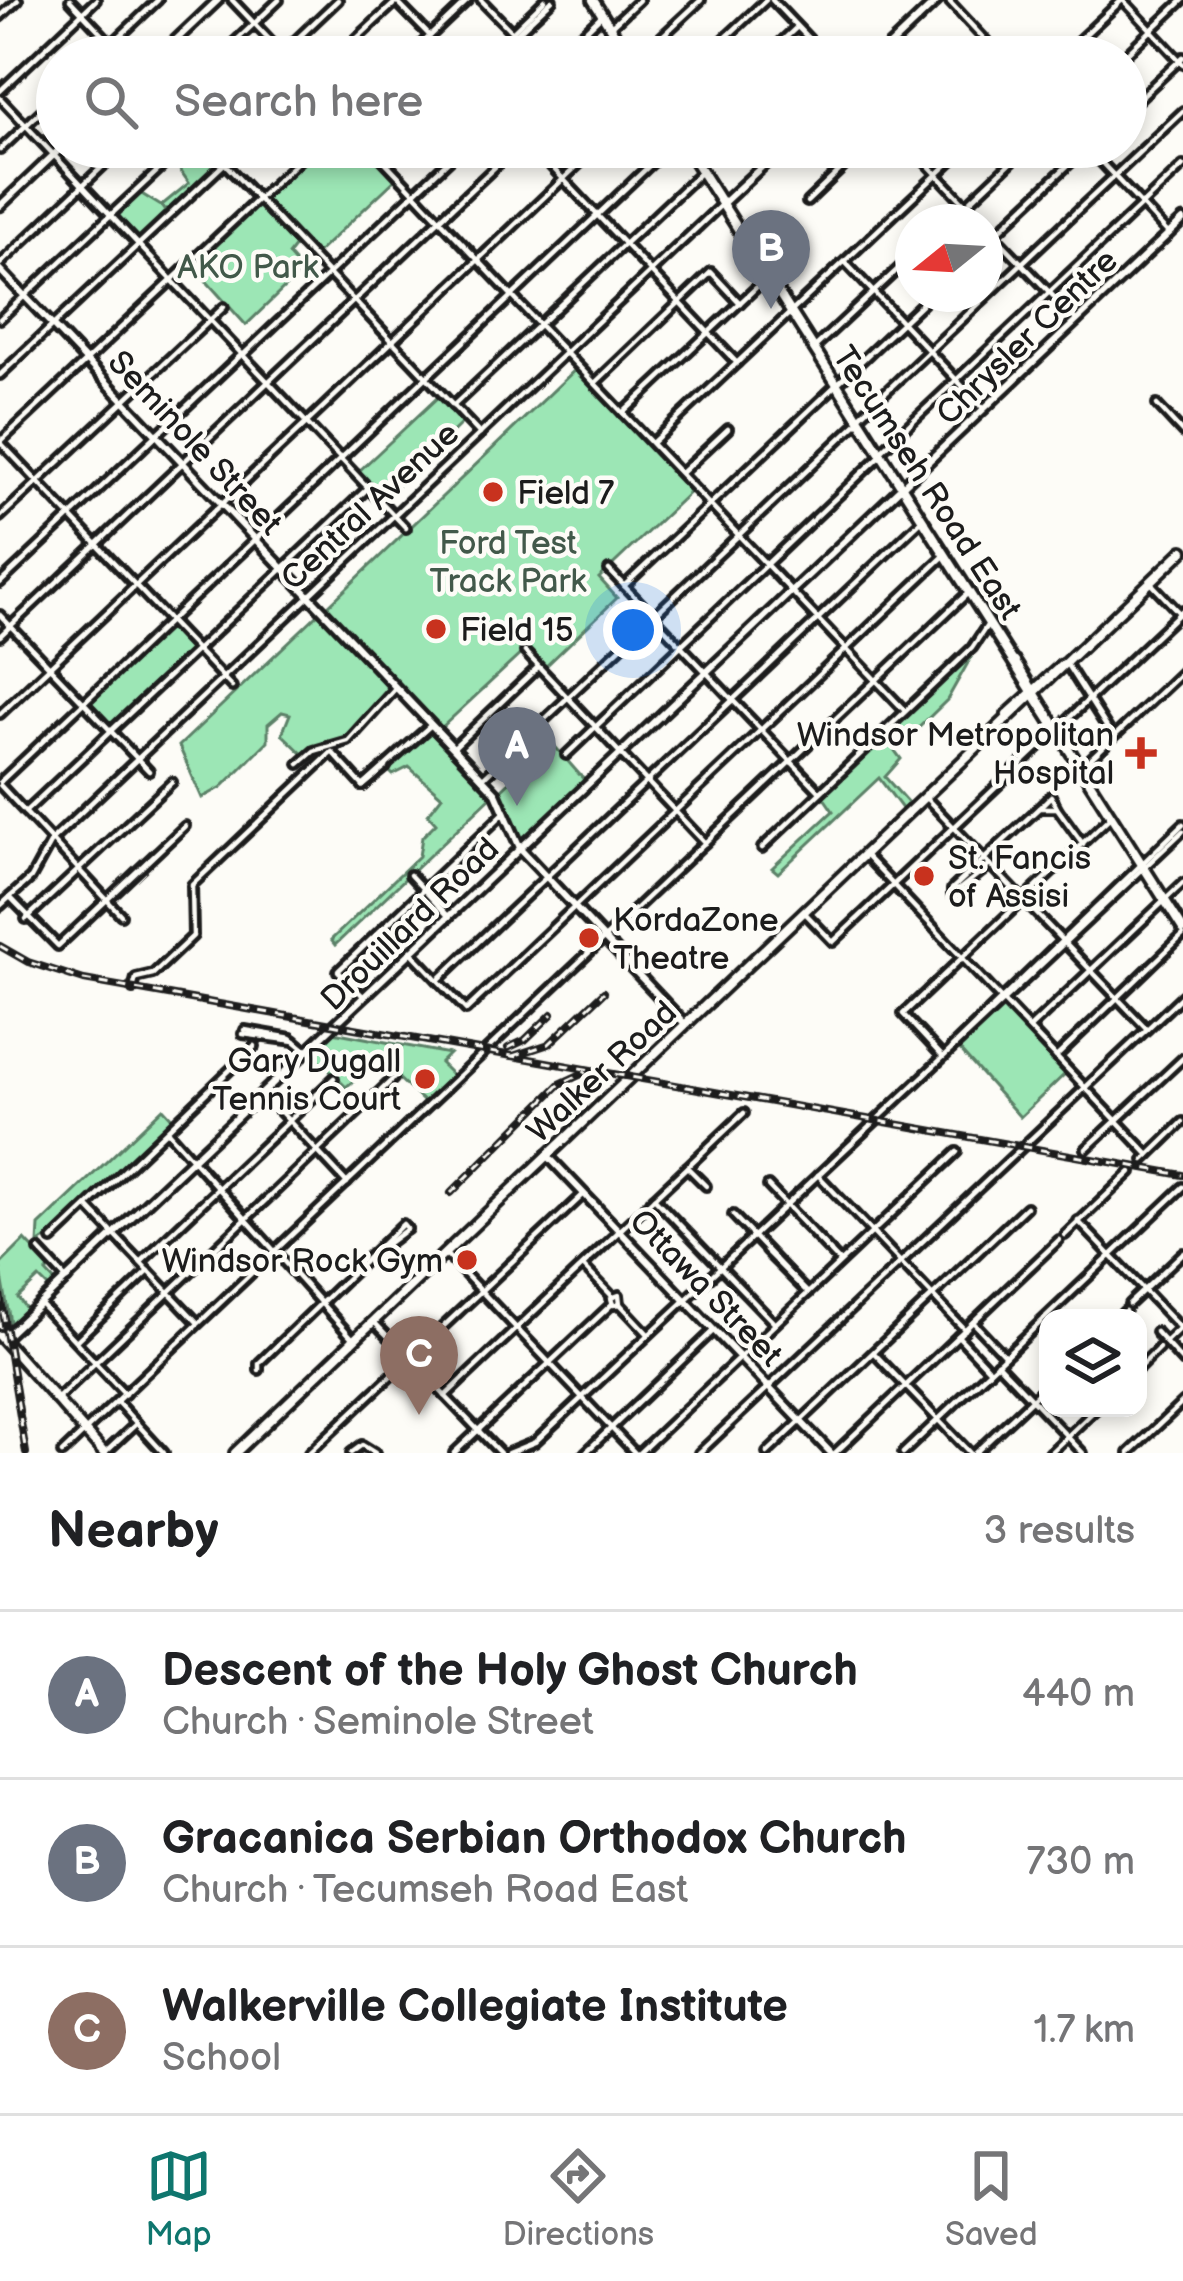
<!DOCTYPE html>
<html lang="en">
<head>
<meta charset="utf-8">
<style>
	:root { --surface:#fff; --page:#f2f2f2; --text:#202124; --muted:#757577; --line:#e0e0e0; --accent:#0f766e }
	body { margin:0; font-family:"Balsamiq Sans",sans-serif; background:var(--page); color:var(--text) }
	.controls { position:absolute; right:36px; bottom:36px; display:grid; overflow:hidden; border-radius:24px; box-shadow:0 6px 18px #0003 }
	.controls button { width:108px; height:108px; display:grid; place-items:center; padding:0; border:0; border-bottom:3px solid var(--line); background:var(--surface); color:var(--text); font:60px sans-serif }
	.compass { position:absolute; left:895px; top:204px; width:108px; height:108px; border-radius:50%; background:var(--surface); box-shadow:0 6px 18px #0003; rotate:252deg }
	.you { position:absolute; left:633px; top:630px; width:42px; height:42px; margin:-30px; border:9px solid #fff; border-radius:50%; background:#1a73e8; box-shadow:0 0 0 18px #1a73e833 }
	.badge { display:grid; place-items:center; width:78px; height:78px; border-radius:50%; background:var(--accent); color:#fff; font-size:39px; font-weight:700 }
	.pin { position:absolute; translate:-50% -99px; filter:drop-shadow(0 3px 6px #0008) }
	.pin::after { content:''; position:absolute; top:63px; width:42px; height:36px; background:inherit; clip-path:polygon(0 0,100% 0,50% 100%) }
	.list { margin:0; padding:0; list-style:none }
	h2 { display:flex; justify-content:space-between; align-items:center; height:156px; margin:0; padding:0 48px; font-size:51px }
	h2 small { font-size:39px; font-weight:400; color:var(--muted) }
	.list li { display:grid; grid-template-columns:78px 1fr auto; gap:36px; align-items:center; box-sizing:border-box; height:168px; padding:0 48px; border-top:3px solid var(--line) }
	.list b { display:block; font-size:45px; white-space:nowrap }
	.list p { margin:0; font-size:39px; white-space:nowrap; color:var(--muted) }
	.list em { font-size:39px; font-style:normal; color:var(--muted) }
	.icon { flex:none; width:66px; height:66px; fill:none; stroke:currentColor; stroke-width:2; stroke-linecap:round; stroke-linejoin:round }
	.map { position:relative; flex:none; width:1183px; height:1453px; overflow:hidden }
	.search { position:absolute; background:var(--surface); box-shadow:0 6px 18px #0003; left:36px; right:36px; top:36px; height:132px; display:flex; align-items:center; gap:30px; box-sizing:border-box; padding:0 42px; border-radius:66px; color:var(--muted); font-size:45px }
	.sheet { height:660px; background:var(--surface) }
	nav { display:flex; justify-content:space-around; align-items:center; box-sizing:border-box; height:168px; border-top:3px solid var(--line); background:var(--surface); font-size:33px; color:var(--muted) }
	nav a { display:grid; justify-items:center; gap:6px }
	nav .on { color:var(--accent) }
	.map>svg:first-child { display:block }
	.green { fill:#9ce6b5; stroke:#5c8168; stroke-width:3 }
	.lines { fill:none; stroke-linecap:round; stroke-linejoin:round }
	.minor-casing { stroke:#1c1c1c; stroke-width:14 }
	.tertiary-casing { stroke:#1c1c1c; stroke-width:15 }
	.secondary-casing { stroke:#1c1c1c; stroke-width:16 }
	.minor { stroke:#fdfcf7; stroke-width:4.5 }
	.tertiary { stroke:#fdfcf7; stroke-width:6 }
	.secondary { stroke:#fdfcf7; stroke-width:8 }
	.rail-casing { stroke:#1c1c1c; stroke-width:8 }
	.rail { stroke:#fdfcf7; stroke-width:3; stroke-dasharray:9; stroke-linecap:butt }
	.poi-dot { fill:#c8321e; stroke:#fdfcf7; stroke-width:4.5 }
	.labels { text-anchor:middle; stroke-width:9; stroke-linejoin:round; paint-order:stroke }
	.park-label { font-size:33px; fill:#42594a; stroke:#fdfcf7 }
	.street-label { font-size:33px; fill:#1c1c1c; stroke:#fdfcf7 }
	.poi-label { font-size:33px; fill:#1c1c1c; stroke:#fdfcf7; text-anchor:start }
</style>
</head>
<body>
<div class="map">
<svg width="1183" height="1453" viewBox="0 0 1183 1453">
	<rect width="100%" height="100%" fill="#fdfcf7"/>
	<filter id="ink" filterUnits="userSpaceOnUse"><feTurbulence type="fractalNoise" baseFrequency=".00833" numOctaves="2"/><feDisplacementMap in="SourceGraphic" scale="24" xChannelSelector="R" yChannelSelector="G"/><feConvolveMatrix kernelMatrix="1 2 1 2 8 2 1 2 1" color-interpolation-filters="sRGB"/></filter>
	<g filter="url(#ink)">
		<g class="green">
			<path d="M196 147 219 164 168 211 161 206 166 213 139 239 117 216 140 193 161 206 189 183 178 167Z"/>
			<path d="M316 147H368L398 177 314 256 262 198Z"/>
			<path d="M255 202 295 246 288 255 302 271 246 325 191 264Z"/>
			<path d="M578 367 693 489 599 578 617 598 544 668 525 650 440 729 326 608Z"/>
			<path d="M438 397 463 422 383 499 359 471Z"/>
			<path d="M318 614 390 689 351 735 305 756 282 734 290 714 282 712 268 724V741L222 787 202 798 179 746Z"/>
			<path d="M170 626 192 649 111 726 88 703Z"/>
			<path d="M978 645 947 700 895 751 901 759 885 777 909 804 903 810 879 778 778 873 772 868 833 811 822 795Z"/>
			<path d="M429 731 492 796 335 945 331 940 419 856 422 837 436 823 428 814 442 796 409 767 393 775 388 770Z"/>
			<path d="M551 742 586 782 522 843 499 792Z"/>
			<path d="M1002 1006 1066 1073 1020 1117 958 1048Z"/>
			<path d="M333 1032 449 1054 440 1063 452 1075 425 1103 379 1060 346 1087 312 1053Z"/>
			<path d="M163 1108 175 1121 58 1231 38 1244 39 1226Z"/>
			<path d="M25 1240 51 1267 46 1272 58 1285 52 1291 39 1278 18 1298 31 1315 11 1328 0 1265Z"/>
		</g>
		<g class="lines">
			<g class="minor-casing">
				<g id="minor">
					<path d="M70 0 124 57"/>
					<path d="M232 0 286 57"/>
					<path d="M481 0 515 35 552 0"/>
					<path d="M772 0 826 57"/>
					<path d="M948 0 1001 57"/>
					<path d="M1123 0 1183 64"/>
					<path d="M396 1 430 36"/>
					<path d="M0 17 18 0"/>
					<path d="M610 27 639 0"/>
					<path d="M512 32 545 0"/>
					<path d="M98 57 158 0"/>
					<path d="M219 57 279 0"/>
					<path d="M278 57 338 0"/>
					<path d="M337 57 398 0"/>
					<path d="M408 57 468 0"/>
					<path d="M558 57 601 16"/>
					<path d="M610 57 622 46"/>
					<path d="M640 57 701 0"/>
					<path d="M705 57 766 0"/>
					<path d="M765 57 796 28"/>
					<path d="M1061 57 1122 0"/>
					<path d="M1123 57 1183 0"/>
					<path d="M0 91 96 0"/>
					<path d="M0 98 406 528"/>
					<path d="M1126 111 1183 57"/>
					<path d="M209 147 480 434"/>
					<path d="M371 147 905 711"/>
					<path d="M533 147 737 363"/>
					<path d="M911 147 982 222"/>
					<path d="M1087 147 1169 234"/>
					<path d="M0 150 57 96"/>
					<path d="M807 202 864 147"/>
					<path d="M948 222 1027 147"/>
					<path d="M985 225 1077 321"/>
					<path d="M985 244 1087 147"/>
					<path d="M845 262 984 409"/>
					<path d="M0 264 123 147"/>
					<path d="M0 319 183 147"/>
					<path d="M814 348 913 255"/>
					<path d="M243 355 463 147"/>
					<path d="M0 375 242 147"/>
					<path d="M595 383 711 272 740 303"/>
					<path d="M1157 405 1183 433"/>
					<path d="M453 406 702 171"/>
					<path d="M623 413 794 252"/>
					<path d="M858 418 1183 111"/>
					<path d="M652 443 966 147"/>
					<path d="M880 452 1183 166"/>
					<path d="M681 473 728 429"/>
					<path d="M0 517 224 307"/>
					<path d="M609 570 820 792"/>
					<path d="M1150 582 1183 617"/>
					<path d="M0 583 240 356"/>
					<path d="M624 586 932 294"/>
					<path d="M0 615 149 771"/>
					<path d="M0 636 516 147"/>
					<path d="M525 652 705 843"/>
					<path d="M1066 663 1113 737"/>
					<path d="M232 687 0 442 313 147"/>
					<path d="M0 714 597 147"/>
					<path d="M453 748 538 667"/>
					<path d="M566 755 879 457"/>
					<path d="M299 764 314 751 348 741 396 688"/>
					<path d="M1083 766 1183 671"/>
					<path d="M482 779 859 421"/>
					<path d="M0 782 669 147"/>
					<path d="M0 785 121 915"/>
					<path d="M363 786 431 725"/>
					<path d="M363 786 386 767"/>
					<path d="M925 797 1147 1029"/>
					<path d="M1039 808 1051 796 1057 808"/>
					<path d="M25 812 368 488"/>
					<path d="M762 848 972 648 988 624"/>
					<path d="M864 854 1149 1155"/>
					<path d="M990 865 952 895V889L1039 808H1057L1083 844"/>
					<path d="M410 875 449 917"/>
					<path d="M10 897 58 946 185 826"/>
					<path d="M0 906 31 878 52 840 722 204"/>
					<path d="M805 913 833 942 1183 610"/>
					<path d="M26 919 172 782"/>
					<path d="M413 954 466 1010 945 555"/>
					<path d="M438 980 921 521"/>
					<path d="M133 989 136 978 153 974 193 936 192 885 332 752 363 786"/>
					<path d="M362 995 338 971 505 812"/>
					<path d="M1030 1028 1183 883"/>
					<path d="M245 1030 291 1038 308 1052"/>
					<path d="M243 1034 295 1041"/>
					<path d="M952 1047 1183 824"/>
					<path d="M942 1056 903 1014 1109 818"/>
					<path d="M1056 1057 1183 935"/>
					<path d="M264 1094 347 1183"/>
					<path d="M168 1132 354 1340"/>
					<path d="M1086 1149 1183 1058"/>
					<path d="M1144 1160 1183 1122"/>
					<path d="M687 1167 706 1186"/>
					<path d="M818 1175 965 1330"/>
					<path d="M768 1186 831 1252"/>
					<path d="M654 1198 775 1324"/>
					<path d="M88 1207 198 1323"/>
					<path d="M733 1215 796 1281"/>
					<path d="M795 1215 840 1262"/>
					<path d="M1078 1221 1180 1328"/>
					<path d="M1065 1235 1131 1172"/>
					<path d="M52 1240 255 1046"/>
					<path d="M39 1250 67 1280"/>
					<path d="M766 1251 808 1293"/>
					<path d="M375 1253 407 1229"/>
					<path d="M445 1253 635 1453"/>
					<path d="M141 1262 334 1078"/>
					<path d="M583 1266 612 1296"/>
					<path d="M619 1295 620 1304 613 1305 611 1298Z"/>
					<path d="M620 1304 648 1334"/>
					<path d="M1129 1304 1183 1253"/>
					<path d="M43 1307 125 1394"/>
					<path d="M1118 1318 1125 1311"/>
					<path d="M973 1322 1005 1356"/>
					<path d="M375 1323 500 1453"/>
					<path d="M1156 1332 1183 1362"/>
					<path d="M958 1336 990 1370"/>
					<path d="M76 1341 149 1271"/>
					<path d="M1165 1342 1183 1325"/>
					<path d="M874 1353 970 1453"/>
					<path d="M997 1363 1083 1453"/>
					<path d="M1138 1369 1159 1348"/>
					<path d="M259 1370V1363L403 1224 407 1229"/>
					<path d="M445 1396 744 1113"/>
					<path d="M58 1398 393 1079"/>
					<path d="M117 1402 164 1453"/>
					<path d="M106 1452 137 1423"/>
					<path d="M62 1453 969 592"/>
					<path d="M309 1453 584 1194"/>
					<path d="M351 1453 362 1445 375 1453"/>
					<path d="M454 1453 612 1304"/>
					<path d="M508 1453 535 1442 1183 831"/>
					<path d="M585 1453 714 1330"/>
					<path d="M639 1453 957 1152"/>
					<path d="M699 1453 1183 995"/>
					<path d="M767 1453 1026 1207"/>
					<path d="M835 1453 1059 1240"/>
					<path d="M903 1453 1183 1187"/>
					<path d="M975 1453 1048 1384"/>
					<path d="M1050 1453 1097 1408"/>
					<path d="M1129 1453 1183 1402"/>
				</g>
			</g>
			<g class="tertiary-casing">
				<g id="tertiary">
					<path d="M158 57 218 0"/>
					<path d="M878 57 938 0"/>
					<path d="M722 204 783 147"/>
					<path d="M0 206 62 147"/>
					<path d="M0 270 496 793 521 850 685 1024"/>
					<path d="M547 1155 831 1453"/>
					<path d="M3 1339 1183 220"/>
				</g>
			</g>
			<g class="secondary-casing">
				<g id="secondary">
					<path d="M593 0 629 57"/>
					<path d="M686 147 1183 929"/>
					<path d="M1015 662 1057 729"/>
					<path d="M1007 715 1062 665"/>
					<path d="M0 1336 104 1453"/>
					<path d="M235 1453 1183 551"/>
				</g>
			</g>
			<use href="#minor" class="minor"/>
			<use href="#tertiary" class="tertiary"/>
			<use href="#secondary" class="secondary"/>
			<g class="rail-casing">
				<g id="rail">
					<path d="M0 946 28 962 84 980 1183 1175"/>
					<path d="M508 1048 525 1040 552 1014"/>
					<path d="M513 1056 549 1044 604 992"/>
					<path d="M451 1193 560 1084 586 1072"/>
					<path d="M0 1294 26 1453"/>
				</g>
			</g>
			<use href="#rail" class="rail"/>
		</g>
	</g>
	<g class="poi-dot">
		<circle cx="493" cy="492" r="12"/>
		<circle cx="436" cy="629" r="12"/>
		<path d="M1135 735h12v12h12v12h-12v12h-12v-12h-12v-12h12z"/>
		<circle cx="924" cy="876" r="12"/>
		<circle cx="589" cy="938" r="12"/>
		<circle cx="425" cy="1079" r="12"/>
		<circle cx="467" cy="1260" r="12"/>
	</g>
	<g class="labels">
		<g class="park-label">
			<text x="248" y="278">AKO Park</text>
			<text x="508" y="554">Ford Test<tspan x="508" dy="38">Track Park</tspan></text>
		</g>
		<g class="street-label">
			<text transform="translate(1026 336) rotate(-44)" y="12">Chrysler Centre</text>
			<text transform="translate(196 442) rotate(47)" y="12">Seminole Street</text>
			<text transform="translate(928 482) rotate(57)" y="12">Tecumseh Road East</text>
			<text transform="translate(369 505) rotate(-43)" y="12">Central Avenue</text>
			<text transform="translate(409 923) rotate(-44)" y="12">Drouillard Road</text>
			<text transform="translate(601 1071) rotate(-43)" y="12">Walker Road</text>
			<text transform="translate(707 1287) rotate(46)" y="12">Ottawa Street</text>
		</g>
		<g class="poi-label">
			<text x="517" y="504">Field 7</text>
			<text x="460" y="641">Field 15</text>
			<text x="1114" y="746" text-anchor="end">Windsor Metropolitan<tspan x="1114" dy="38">Hospital</tspan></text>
			<text x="948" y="869">St. Fancis<tspan x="948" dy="38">of Assisi</tspan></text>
			<text x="613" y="931">KordaZone<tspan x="613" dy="38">Theatre</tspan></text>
			<text x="401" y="1072" text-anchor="end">Gary Dugall<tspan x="401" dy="38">Tennis Court</tspan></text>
			<text x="443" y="1272" text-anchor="end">Windsor Rock Gym</text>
		</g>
	</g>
</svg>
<div class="controls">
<button><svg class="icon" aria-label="layers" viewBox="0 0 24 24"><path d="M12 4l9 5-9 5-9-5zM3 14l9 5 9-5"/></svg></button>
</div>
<svg class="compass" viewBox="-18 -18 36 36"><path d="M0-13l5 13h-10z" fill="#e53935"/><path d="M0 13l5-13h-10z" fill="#757577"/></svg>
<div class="you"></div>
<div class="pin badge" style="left:517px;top:806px;background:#6b7280">A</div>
<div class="pin badge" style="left:771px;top:309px;background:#6b7280">B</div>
<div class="pin badge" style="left:419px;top:1415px;background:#8d6e63">C</div>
<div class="search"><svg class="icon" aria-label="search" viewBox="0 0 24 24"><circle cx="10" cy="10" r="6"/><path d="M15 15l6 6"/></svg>Search here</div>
</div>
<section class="sheet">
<h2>Nearby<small>3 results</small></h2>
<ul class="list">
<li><span class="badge" style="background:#6b7280">A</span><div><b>Descent of the Holy Ghost Church</b><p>Church · Seminole Street</p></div><em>440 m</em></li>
<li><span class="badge" style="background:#6b7280">B</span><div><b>Gracanica Serbian Orthodox Church</b><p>Church · Tecumseh Road East</p></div><em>730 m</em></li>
<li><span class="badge" style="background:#8d6e63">C</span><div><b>Walkerville Collegiate Institute</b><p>School</p></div><em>1.7 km</em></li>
</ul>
</section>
<nav>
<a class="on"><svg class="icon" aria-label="map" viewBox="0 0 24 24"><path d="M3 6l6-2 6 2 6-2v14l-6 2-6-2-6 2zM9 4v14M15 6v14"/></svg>Map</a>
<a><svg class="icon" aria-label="directions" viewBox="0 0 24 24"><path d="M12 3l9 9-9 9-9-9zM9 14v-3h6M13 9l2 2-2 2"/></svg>Directions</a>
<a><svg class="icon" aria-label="saved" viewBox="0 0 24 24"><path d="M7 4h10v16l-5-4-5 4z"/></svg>Saved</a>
</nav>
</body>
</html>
